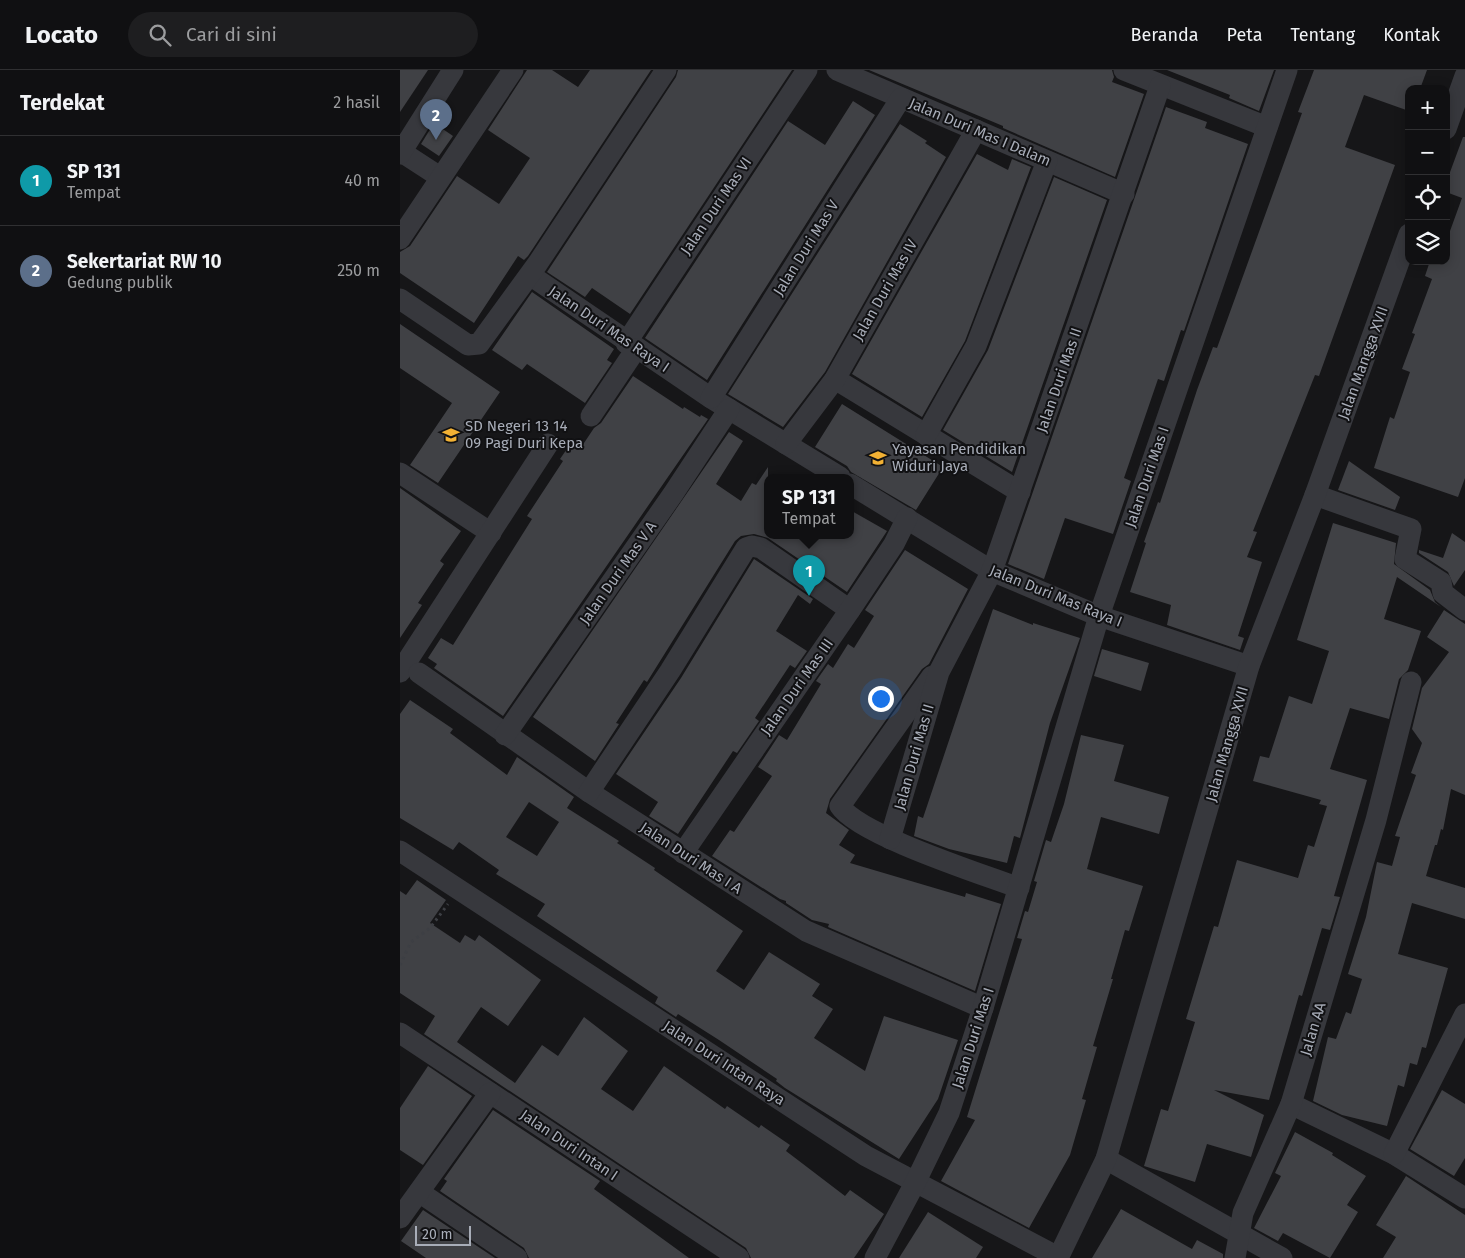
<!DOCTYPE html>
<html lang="id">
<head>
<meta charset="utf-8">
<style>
	:root { --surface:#101012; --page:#1e1e20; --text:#f1f3f6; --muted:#9c9d9f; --line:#303032; --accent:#d93025 }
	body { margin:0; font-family:"Fira Sans",sans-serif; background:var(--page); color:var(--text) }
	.controls { position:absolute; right:15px; top:15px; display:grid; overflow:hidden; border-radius:10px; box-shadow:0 2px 12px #0003 }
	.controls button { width:45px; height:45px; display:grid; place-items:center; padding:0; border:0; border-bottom:1px solid var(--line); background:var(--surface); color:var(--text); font:25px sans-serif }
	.scale { position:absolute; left:15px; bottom:12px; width:56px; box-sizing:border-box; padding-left:5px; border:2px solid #a8adb8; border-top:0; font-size:14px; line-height:18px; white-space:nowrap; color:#a8adb8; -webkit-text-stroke:4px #111113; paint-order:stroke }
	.you { position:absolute; left:480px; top:628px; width:18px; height:18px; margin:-12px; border:4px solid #fff; border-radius:50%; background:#1a73e8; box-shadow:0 0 0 8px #1a73e833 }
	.badge { display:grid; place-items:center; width:32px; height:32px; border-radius:50%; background:var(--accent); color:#fff; font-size:16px; font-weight:700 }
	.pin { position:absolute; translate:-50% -41px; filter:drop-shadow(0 1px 2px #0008) }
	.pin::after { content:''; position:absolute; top:26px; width:18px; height:15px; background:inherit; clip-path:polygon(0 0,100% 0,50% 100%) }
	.popup { position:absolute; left:364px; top:404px; width:90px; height:65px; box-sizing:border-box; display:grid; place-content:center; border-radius:10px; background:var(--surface); filter:drop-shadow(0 1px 4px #0005); font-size:16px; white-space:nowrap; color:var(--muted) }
	.popup b { font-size:19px; color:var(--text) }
	.popup::after { content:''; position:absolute; left:50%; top:100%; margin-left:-10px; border:10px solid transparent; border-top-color:var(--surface) }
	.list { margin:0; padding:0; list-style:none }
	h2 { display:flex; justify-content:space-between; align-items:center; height:65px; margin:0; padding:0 20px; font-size:21px }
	h2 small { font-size:16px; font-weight:400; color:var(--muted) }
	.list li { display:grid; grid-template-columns:32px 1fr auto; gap:15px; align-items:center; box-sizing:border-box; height:90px; padding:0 20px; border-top:1px solid var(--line) }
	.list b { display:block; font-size:19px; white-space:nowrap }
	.list p { margin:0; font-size:16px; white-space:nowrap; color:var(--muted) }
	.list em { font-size:16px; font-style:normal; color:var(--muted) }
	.icon { flex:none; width:28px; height:28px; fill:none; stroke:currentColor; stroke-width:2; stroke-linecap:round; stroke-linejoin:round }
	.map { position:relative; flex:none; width:1065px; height:1188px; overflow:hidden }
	header { display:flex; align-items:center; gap:30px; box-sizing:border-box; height:70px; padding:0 25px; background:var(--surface); border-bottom:1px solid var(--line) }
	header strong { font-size:24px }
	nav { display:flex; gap:28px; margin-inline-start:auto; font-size:18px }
	.search { width:350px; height:45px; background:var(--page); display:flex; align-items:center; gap:12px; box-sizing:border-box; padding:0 18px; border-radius:28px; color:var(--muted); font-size:19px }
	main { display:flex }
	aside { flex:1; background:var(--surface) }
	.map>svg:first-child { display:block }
	.building { fill:#404145; fill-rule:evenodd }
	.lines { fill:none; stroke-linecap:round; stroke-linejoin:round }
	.path { stroke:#3d3f44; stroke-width:3; stroke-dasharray:2.5 4; stroke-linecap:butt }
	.street { stroke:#37383d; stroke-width:21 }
	.labels { text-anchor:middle; stroke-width:4; stroke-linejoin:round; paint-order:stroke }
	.street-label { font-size:15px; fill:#a8adb8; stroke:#111113 }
	.poi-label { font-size:15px; fill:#a8adb8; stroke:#111113; text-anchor:start }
</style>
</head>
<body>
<header>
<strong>Locato</strong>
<div class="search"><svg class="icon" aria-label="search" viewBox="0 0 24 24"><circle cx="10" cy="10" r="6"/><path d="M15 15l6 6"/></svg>Cari di sini</div>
<nav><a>Beranda</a><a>Peta</a><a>Tentang</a><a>Kontak</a></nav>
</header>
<main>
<aside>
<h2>Terdekat<small>2 hasil</small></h2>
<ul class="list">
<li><span class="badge" style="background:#0f9aa8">1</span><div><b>SP 131</b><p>Tempat</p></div><em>40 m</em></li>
<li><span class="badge" style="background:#5c6f8a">2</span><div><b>Sekertariat RW 10</b><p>Gedung publik</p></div><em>250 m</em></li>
</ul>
</aside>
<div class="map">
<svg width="1065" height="1188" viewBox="0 0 1065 1188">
	<rect width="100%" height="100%" fill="#161618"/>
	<g class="building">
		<path d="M0 0H28L0 42Z"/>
		<path d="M127 0H152L178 17 190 0H251L128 186 124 190 118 186 74 253 0 203V182L10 176 57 106 99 134 130 88 88 60Z"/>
		<path d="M278 0H392L230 244 192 218 185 227 147 202 276 7Z"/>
		<path d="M469 0H712L714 7 712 12 744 24 715 107 603 58V56Z"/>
		<path d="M767 0H874L859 41 829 28 830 25Z"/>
		<path d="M914 0H1027L1020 19H1009V41L964 25 945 77 995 95 919 306 915 305 853 461 857 462 847 487 862 492 838 566 844 568 840 580 767 555 771 535 730 522 746 473 744 472 758 432 760 433 797 320 813 277 817 278 902 43 898 42Z"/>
		<path d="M453 31 475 45 307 310 245 268 388 51 425 75Z"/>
		<path d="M766 37 807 52 805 58 848 74 784 261 781 260 764 311 758 309 724 408 731 411 713 464 665 448 644 509 608 494Z"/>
		<path d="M34 53 53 66 39 86 21 74Z"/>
		<path d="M500 54 527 71 525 73 546 87 425 302 383 357 328 324Z"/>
		<path d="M1063 67H1065V408L1058 427 974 398 990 347 994 349 1010 302 1002 299 1015 264 1012 263 1032 209 1025 206 1030 191H1046V172L1062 128 1046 122V113Z"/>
		<path d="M577 84 608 100 612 89 631 97 565 271 522 347 452 304Z"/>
		<path d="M654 107 707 130 612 402 543 360 588 280Z"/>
		<path d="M132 222 214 279 207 290 212 293 185 333 127 294 122 300 92 280Z"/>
		<path d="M0 254 100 322 38 413 10 395 52 333 0 298Z"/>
		<path d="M233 306 283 339 284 337 300 347 301 345 308 349 103 646 34 598 37 594 28 588 41 568 53 575 132 449 127 446 163 391 160 389 171 373 180 379 194 358 201 353Z"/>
		<path d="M442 334 543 397 516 440 451 402 447 396 415 377Z"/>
		<path d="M329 362 343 371 316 414 341 431 352 413 356 415 368 397V465H450V440L487 461 447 522 368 468 354 464 341 466 335 471 247 612 244 610 216 653 219 654 195 691 133 647Z"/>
		<path d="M949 391 1000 427 995 440 938 420Z"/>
		<path d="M0 418 61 461 40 491 44 494 18 533 22 535 0 568Z"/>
		<path d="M933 453 996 473 994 494 1030 520 1035 532 1041 537 997 507 984 549 1021 561 1008 600 999 609 989 649 950 638 930 699 967 710 934 826 940 827 930 860 922 858 902 926 899 925 869 1030 814 1020 864 1045 851 1087 807 1074 795 1112 744 1096 761 1039 768 1041 795 952 786 949 814 856 818 857 837 790 898 808 908 775 914 777 927 736 919 734 921 730 853 711 860 686 869 688 889 626 912 634 929 581 897 570Z"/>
		<path d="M1052 463 1065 472V500L1054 516 1048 502 1019 483V480L1043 488Z"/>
		<path d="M505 480 568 519 529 594 522 599 430 729 426 743 449 760 439 775 455 785 450 793 565 827 566 823 601 834 575 921 428 857 429 854 412 850 386 833V831L380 829 312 786 330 760 334 762 372 706 358 697 379 665 387 670 421 614 416 611 428 594 433 598 448 574 454 578 474 546 465 540Z"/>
		<path d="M354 489 413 529 410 534 398 525 376 561 407 581 395 598 390 595 355 648 359 651 337 683 333 681 278 764 249 746 258 732 216 704 281 608Z"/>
		<path d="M593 539 633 555V553L680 568 650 653 620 768 614 766 607 793 549 779 514 766 518 746 523 748Z"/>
		<path d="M1044 540 1065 554V725L1051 719 1043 760 1041 759 1037 775H1035L1026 806 1065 818V849L1012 833 998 884 1048 898 1026 978 1022 977 1017 995 1010 993 1004 1017 998 1015 987 1056 942 1045 913 1031 928 967 936 969 946 942 951 944 962 909 948 904 966 847 977 792 992 796 1000 767 995 766 1016 705 1011 703 1022 673 1012 659 1022 618 1049 582 1027 567Z"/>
		<path d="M702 579 749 593 741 621 694 606Z"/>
		<path d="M10 630 53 659 50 663 107 705 117 687 174 727 167 738 219 771 217 773 255 798 254 800 343 861 316 901 344 920 369 882 420 914 412 926 433 939 414 968 465 1001 484 946 558 970 538 1029 499 1089 385 1018 376 1011 377 1009 319 970 278 944 276 947 255 933 258 927 137 846 145 834 96 804 99 800 59 772 53 780 0 748V644ZM129 732 159 752 137 786 106 767Z"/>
		<path d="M681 665 724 675 714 711 769 727 759 764 701 747 687 799 743 816 729 861 725 860 711 909H713L693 976 697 977 682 1029 686 1030 670 1085 629 1158 541 1111 575 1050 567 1047 622 869 617 868 625 841 628 842 637 812 634 811 646 770 651 772 664 734Z"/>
		<path d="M17 810 46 830 30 853 60 873 65 865 75 871 79 865 141 910 108 956 81 937 57 972 115 1013 142 975 158 986 184 947 228 981 201 1019 233 1041 264 996 325 1039 327 1036 359 1058 361 1055 390 1075 386 1081 445 1126 450 1120 484 1144 454 1188H351L346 1178 24 964 35 946 0 923V821L6 825Z"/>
		<path d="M28 996 72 1026 23 1095 0 1080V1038Z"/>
		<path d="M1042 1020 1065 1034V1088L1054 1106 1010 1079Z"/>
		<path d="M93 1040 200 1111 194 1119 289 1188H129L124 1178 40 1121 47 1111 44 1109Z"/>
		<path d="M895 1062 933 1083 932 1085 966 1106 947 1135 958 1142 930 1188 883 1163 878 1171 854 1158 881 1106 875 1103Z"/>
		<path d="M1006 1106 1065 1145V1188H983L996 1167 976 1155Z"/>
		<path d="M721 1139 792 1179 797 1170 823 1184V1188H692Z"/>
		<path d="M23 1140 95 1188H26L1 1171Z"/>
		<path d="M528 1142 583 1177 576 1188H499Z"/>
	</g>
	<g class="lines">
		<path class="path" d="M0 895 11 872 30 858 48 834"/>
		<g class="street">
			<path d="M437 0 724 124"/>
			<path d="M724 0 867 57"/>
			<path d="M1046 59 1065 6"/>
			<path d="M0 81 40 107"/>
			<path d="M0 84 53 0"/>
			<path d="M0 169 113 0"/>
			<path d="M130 205 311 328 440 407"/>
			<path d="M0 229 68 275 79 274 138 193 266 0"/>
			<path d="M226 273 407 0"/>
			<path d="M435 309 620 422"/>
			<path d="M311 328 501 28"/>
			<path d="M191 346 236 279"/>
			<path d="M526 365 576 276 647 91"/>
			<path d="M386 374 435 309 576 60"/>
			<path d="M0 403 91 463"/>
			<path d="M450 414 592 501 699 546 849 596"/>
			<path d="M915 425 1011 459 1005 489 1041 512 1043 523 1065 540"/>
			<path d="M0 602 148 374"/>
			<path d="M19 603 189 722 406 861 583 938"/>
			<path d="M532 606 440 736C459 765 582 804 619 818"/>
			<path d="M105 665 273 424 329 339"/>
			<path d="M189 722 270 601 346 478 352 476 361 478 450 540"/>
			<path d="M490 769 539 602 592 501 760 16"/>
			<path d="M0 781 466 1086 658 1187"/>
			<path d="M283 783 450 540 494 474 507 448"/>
			<path d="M0 963 339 1188"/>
			<path d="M891 1034 994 1084 1065 1128"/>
			<path d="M994 1084 1065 944"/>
			<path d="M706 1089 882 1188"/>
			<path d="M19 1122 117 1188"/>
			<path d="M0 1148 90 1023"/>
			<path d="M475 1188 515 1113 549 1043 583 938 699 546 887 0"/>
			<path d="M658 1188 706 1089 849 596 915 425 1009 164"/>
			<path d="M835 1188 843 1143 891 1034 976 750 1011 612"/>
		</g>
	</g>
	<defs>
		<g id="school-bare" transform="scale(1.35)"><path d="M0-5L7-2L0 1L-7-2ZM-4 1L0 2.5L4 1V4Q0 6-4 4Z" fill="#f2b134" stroke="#111113" stroke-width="2.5" paint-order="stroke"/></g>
	</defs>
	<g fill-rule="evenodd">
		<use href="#school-bare" x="51" y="365"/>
		<use href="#school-bare" x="478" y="388"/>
	</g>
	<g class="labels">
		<g class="street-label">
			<text transform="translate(580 62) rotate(23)" y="5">Jalan Duri Mas I Dalam</text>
			<text transform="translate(316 136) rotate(-56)" y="5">Jalan Duri Mas VI</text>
			<text transform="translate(406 178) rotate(-58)" y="5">Jalan Duri Mas V</text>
			<text transform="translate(485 220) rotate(-60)" y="5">Jalan Duri Mas IV</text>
			<text transform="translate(209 259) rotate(34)" y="5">Jalan Duri Mas Raya I</text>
			<text transform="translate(963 293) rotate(-70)" y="5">Jalan Mangga XVII</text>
			<text transform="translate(659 310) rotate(-71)" y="5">Jalan Duri Mas II</text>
			<text transform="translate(747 407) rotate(-71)" y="5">Jalan Duri Mas I</text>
			<text transform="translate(218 503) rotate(-55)" y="5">Jalan Duri Mas V A</text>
			<text transform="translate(656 526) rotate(22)" y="5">Jalan Duri Mas Raya I</text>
			<text transform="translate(397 617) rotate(-55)" y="5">Jalan Duri Mas III</text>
			<text transform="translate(827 674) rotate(-74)" y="5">Jalan Mangga XVII</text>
			<text transform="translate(514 687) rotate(-74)" y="5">Jalan Duri Mas II</text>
			<text transform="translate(291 788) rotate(33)" y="5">Jalan Duri Mas I A</text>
			<text transform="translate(913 959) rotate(-73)" y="5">Jalan AA</text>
			<text transform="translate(573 968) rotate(-72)" y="5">Jalan Duri Mas I</text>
			<text transform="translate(324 993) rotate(33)" y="5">Jalan Duri Intan Raya</text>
			<text transform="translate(169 1075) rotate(34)" y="5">Jalan Duri Intan I</text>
		</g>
		<g class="poi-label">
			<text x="65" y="361">SD Negeri 13 14<tspan x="65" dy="17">09 Pagi Duri Kepa</tspan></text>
			<text x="492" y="384">Yayasan Pendidikan<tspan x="492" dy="17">Widuri Jaya</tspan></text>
		</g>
	</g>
</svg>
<div class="controls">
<button>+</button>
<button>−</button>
<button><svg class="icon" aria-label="locate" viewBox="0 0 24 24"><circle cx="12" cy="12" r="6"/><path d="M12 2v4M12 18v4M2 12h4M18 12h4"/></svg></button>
<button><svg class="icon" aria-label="layers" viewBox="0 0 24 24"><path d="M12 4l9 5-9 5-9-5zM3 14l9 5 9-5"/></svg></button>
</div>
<div class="scale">20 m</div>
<div class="you"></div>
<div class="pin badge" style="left:409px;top:526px;background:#0f9aa8">1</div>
<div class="popup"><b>SP 131</b>Tempat</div>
<div class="pin badge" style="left:36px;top:70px;background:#5c6f8a">2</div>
</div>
</main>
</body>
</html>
